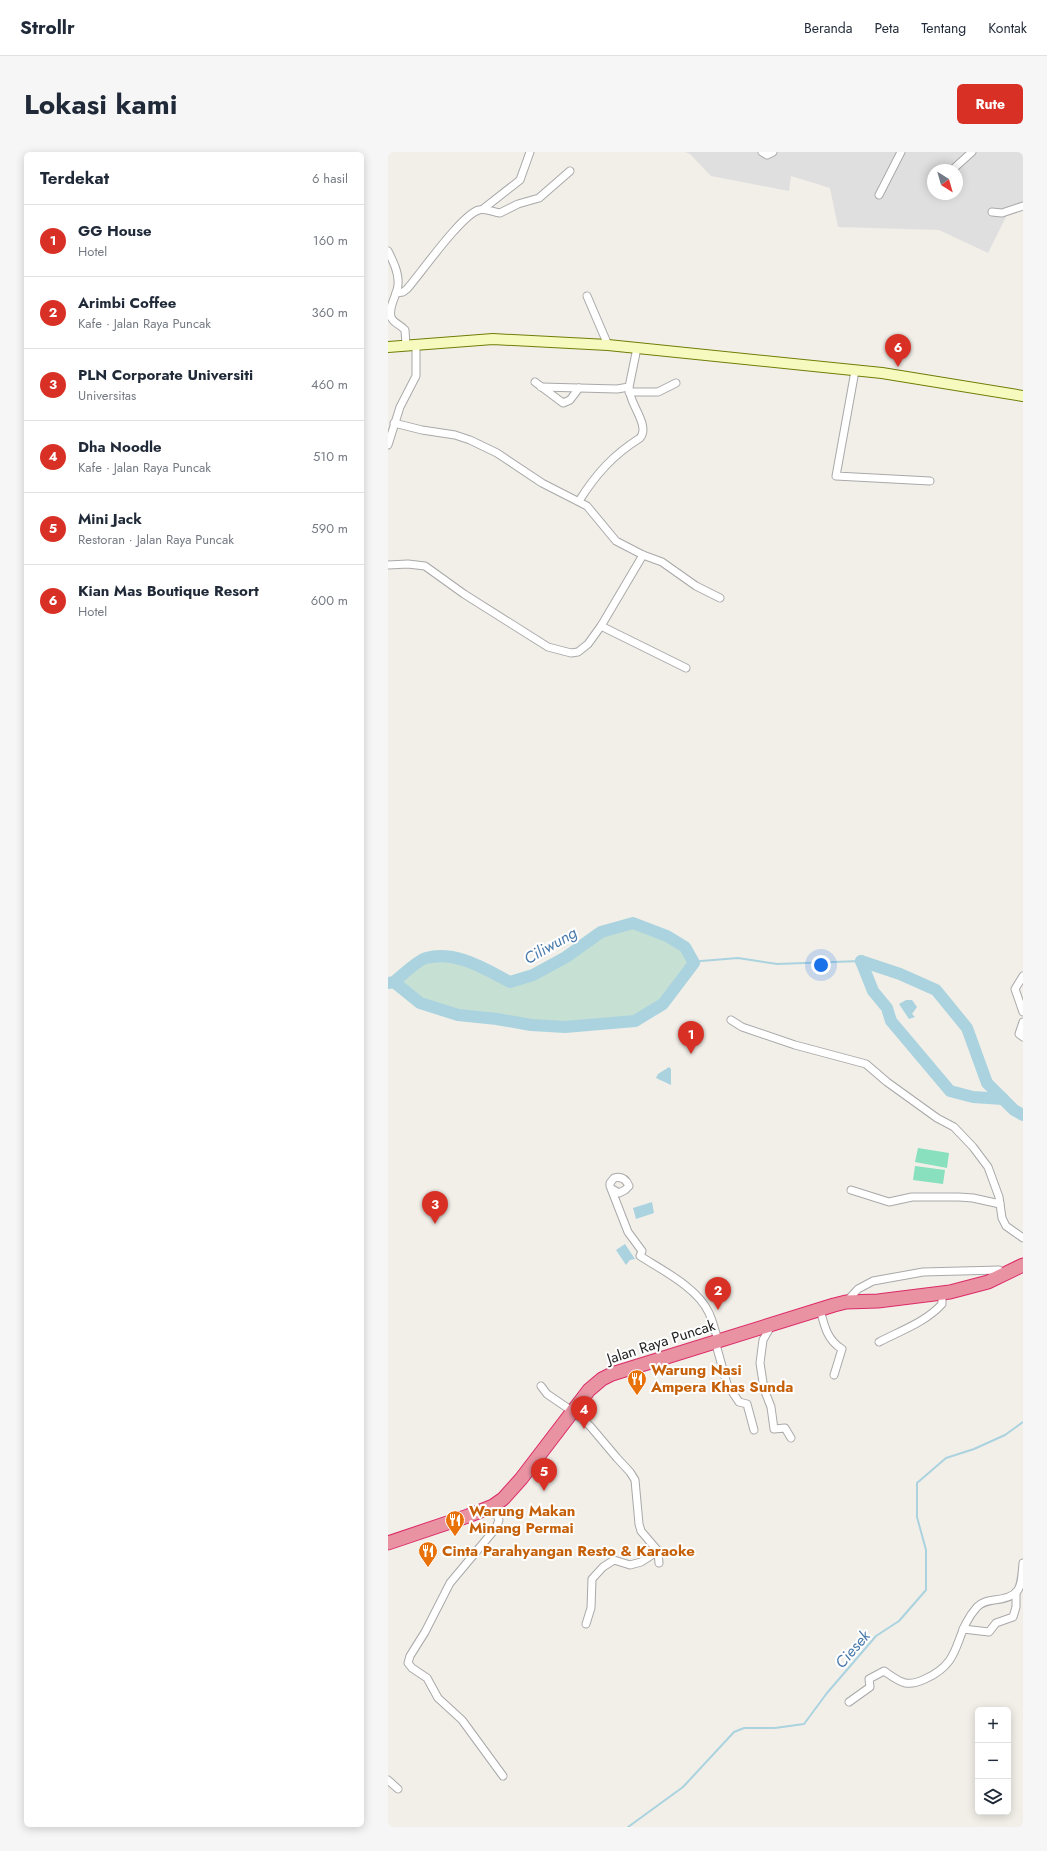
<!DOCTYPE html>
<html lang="id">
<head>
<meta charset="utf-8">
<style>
	:root { --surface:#fff; --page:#f6f6f7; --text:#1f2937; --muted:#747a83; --line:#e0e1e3; --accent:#d93025 }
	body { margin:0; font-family:Jost,sans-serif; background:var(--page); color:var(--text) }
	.controls { position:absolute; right:12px; bottom:12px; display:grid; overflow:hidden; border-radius:6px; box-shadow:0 2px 10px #0003 }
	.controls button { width:36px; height:36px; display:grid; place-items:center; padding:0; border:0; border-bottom:1px solid var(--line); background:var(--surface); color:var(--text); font:20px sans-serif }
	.compass { position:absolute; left:539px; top:12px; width:36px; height:36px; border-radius:50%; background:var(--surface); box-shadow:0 2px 10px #0003; rotate:143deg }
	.you { position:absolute; left:433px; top:813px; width:14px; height:14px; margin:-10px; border:3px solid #fff; border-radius:50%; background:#1a73e8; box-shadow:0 0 0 6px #1a73e833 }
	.badge { display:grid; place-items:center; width:26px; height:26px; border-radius:50%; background:var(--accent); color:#fff; font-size:13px; font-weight:700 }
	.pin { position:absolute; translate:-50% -33px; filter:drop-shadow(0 1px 2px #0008) }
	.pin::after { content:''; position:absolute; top:21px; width:14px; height:12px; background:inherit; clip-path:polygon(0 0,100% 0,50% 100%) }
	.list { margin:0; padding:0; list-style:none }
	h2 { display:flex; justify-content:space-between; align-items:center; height:52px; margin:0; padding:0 16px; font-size:17px }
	h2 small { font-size:13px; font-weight:400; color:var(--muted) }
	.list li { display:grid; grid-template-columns:26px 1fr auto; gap:12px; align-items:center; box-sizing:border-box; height:72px; padding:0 16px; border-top:1px solid var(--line) }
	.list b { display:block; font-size:15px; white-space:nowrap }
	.list p { margin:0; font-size:13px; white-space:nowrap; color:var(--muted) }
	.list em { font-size:13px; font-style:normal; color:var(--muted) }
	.icon { flex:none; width:22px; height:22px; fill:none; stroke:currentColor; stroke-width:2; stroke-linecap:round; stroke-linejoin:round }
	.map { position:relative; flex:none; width:635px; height:1675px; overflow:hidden; border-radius:6px }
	header { display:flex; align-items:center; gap:24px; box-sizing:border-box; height:56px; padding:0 20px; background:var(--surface); border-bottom:1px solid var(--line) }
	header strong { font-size:19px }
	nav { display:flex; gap:22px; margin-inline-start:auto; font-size:14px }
	.intro { display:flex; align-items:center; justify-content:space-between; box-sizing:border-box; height:96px; padding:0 24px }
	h1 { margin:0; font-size:28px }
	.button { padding:10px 18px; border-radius:6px; background:var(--accent); color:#fff; font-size:14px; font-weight:700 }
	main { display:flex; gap:24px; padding:0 24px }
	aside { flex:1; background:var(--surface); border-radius:6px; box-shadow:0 2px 10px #0003 }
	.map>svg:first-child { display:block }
	.residential { fill:#e0dfdf; fill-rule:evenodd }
	.wetland { fill:#c6e0d4 }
	.pitch { fill:#88e0be }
	.water { fill:#aad3df }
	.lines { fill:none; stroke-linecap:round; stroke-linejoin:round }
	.stream { stroke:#aad3df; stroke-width:2 }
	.river { stroke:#aad3df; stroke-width:12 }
	.street-casing { stroke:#a9a9a9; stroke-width:9 }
	.secondary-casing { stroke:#707d05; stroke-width:12 }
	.highway-casing { stroke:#dc2a67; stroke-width:15 }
	.street { stroke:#fff; stroke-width:7 }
	.secondary { stroke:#f7fabf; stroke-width:10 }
	.highway { stroke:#e892a2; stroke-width:13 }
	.labels { text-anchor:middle; stroke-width:4; stroke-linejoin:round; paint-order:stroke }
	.street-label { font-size:15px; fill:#222; stroke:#fff }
	.food-label { font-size:15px; font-weight:bold; fill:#c56008; stroke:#fff; text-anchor:start }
	.water-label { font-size:16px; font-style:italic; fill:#4a7aab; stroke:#fff }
</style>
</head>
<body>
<header>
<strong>Strollr</strong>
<nav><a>Beranda</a><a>Peta</a><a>Tentang</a><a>Kontak</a></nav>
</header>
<div class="intro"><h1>Lokasi kami</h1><a class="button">Rute</a></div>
<main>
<aside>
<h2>Terdekat<small>6 hasil</small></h2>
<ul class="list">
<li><span class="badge">1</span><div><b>GG House</b><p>Hotel</p></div><em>160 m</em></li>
<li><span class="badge">2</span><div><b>Arimbi Coffee</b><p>Kafe · Jalan Raya Puncak</p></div><em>360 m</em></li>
<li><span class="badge">3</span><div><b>PLN Corporate Universiti</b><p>Universitas</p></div><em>460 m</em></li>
<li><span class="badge">4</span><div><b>Dha Noodle</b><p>Kafe · Jalan Raya Puncak</p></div><em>510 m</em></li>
<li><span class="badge">5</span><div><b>Mini Jack</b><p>Restoran · Jalan Raya Puncak</p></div><em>590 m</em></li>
<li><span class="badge">6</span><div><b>Kian Mas Boutique Resort</b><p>Hotel</p></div><em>600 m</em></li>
</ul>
</aside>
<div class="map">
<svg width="635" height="1675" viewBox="0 0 635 1675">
	<rect width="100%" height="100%" fill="#f2efe9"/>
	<path class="residential" d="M297 0H635V54L620 61 600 101 551 78 450 75 442 36 403 24 401 39 323 24 302 2ZM545 18H569V42H545Z"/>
	<path class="wetland" d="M245 771 279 784 297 795 306 811 275 852 247 869 177 875 144 873 108 867 70 863 32 851 6 830C13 824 30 808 38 806 69 798 96 817 123 830L145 823 178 805 213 780Z"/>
	<g class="pitch">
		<path d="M530 996 561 1001 559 1016 527 1010Z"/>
		<path d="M527 1014 557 1018 555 1032 525 1028Z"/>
	</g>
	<g class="water">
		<path d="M518 848H524L529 855 524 862 527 865 521 867 511 852Z"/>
		<path d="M281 915 283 917V933L268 926 270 922Z"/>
		<path d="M264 1050 266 1061 248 1067 245 1056Z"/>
		<path d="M237 1092 247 1107 242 1108 238 1113 228 1098Z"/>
	</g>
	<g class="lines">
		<g class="stream">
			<path d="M306 811 313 809 350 806 389 812 473 809"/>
			<path d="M240 1675 295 1635 346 1580 356 1576H387L416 1572 439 1541 488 1484 511 1469 538 1438V1398L529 1365V1331L558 1306 586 1297 617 1283 635 1270"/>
		</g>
		<g class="river">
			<path d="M473 809 512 822 548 838 579 876 599 931 626 958 635 963"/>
			<path d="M473 809 485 839 499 856 503 869 562 939 585 945 615 947"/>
			<path d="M0 831 6 830C13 824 30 808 38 806 68 798 97 817 122 830L145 823 178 805 213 780 245 771 279 784 297 795 306 811 275 852 247 869 177 875 143 873 109 867 70 863 32 851 6 830"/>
		</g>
		<g class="street-casing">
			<g id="street">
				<path d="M374 0 379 3 385 0"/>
				<path d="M564 18 584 0"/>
				<path d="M491 43 513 0"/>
				<path d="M95 57 132 28 142 0"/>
				<path d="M604 60 614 61 635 54"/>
				<path d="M0 99C5 109 11 121 10 132 10 143 0 153 3 165 5 171 13 173 17 178L18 193"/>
				<path d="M8 141 15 140 19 137C33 121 74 62 91 58 98 56 105 60 112 61L130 52 151 46 182 19"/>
				<path d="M199 144 220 193"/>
				<path d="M467 219 448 324 542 329"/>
				<path d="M147 230 175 251 182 248 191 236"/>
				<path d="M153 235 229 237 241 235 249 196"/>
				<path d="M241 240H270L288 231"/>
				<path d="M6 271 34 278 67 283 82 288 109 301 154 331 199 354 228 389 255 403 274 410 308 434 332 446"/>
				<path d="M0 293 12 255 28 224V192"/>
				<path d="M191 349C208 322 225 303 252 286 263 273 240 251 241 235"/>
				<path d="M0 413 20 412 37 414 76 442 160 495 183 501 190 500 200 492 213 474 255 403"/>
				<path d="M213 474 298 516"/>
				<path d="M635 824 627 837 635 860"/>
				<path d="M343 868 354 875 407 893 478 912 499 930 549 966 566 975 585 995 600 1015 611 1045 614 1066 618 1074 635 1086"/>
				<path d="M635 870 631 882 635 885"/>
				<path d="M224 1037 231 1041 237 1038 241 1034C238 1027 233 1024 226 1026L222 1031V1034L240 1080 254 1099 252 1104C274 1118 310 1136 321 1161 325 1170 327 1179 330 1188"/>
				<path d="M463 1038 501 1050 524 1045H571L585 1046 612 1052"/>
				<path d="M458 1150 470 1137 485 1129 535 1120 611 1118"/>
				<path d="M432 1157C436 1173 439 1188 454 1197L446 1223"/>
				<path d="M383 1174 375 1188 372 1211 376 1237 383 1255 386 1277 397 1276 403 1286"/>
				<path d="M327 1189 339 1232 351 1250 359 1252 366 1278"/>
				<path d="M491 1190C512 1179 538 1170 554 1152V1142"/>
				<path d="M153 1234 159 1242 184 1259"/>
				<path d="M184 1259 202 1274 229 1306 242 1320 247 1328 251 1372 253 1379 270 1399 271 1411"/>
				<path d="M105 1354 111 1368 108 1376 62 1431 37 1480 22 1504 20 1511 24 1516 39 1526 50 1546 74 1568 115 1624"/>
				<path d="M198 1472 203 1456 204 1427 215 1415 226 1408 242 1413 253 1410 270 1399"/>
				<path d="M575 1477 601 1480 608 1471 625 1465 628 1455V1440"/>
				<path d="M461 1550 482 1535 481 1527 496 1519C512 1530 518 1536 537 1527 577 1509 564 1483 589 1455 594 1450 599 1449 606 1448 633 1445 633 1437 635 1411"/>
				<path d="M0 1628 10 1637"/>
			</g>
		</g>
		<g class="secondary-casing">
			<path id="secondary" d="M0 195 105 187 220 193 494 221 635 244"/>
		</g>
		<g class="highway-casing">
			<path id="highway" d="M0 1391 80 1364 105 1354 115 1347 133 1327 201 1238 214 1227 224 1222 446 1153 458 1150 490 1149 562 1140 600 1130 635 1113"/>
		</g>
		<use href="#street" class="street"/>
		<use href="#secondary" class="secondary"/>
		<use href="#highway" class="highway"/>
	</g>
	<defs>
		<g id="restaurant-pin" transform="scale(1)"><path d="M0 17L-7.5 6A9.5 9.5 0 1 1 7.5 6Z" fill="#e8710a" stroke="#fff"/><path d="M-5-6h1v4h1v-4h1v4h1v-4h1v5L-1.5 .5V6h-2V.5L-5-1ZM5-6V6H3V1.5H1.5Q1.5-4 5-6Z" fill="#fff"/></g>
	</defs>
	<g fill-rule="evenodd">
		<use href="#restaurant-pin" x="249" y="1227"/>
		<use href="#restaurant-pin" x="67" y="1368"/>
		<use href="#restaurant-pin" x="40" y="1399"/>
	</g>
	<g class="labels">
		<g class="street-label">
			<text transform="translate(273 1190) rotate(-18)" y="5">Jalan Raya Puncak</text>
		</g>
		<g class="food-label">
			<text x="263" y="1223">Warung Nasi<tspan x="263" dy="17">Ampera Khas Sunda</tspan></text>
			<text x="81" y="1364">Warung Makan<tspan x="81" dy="17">Minang Permai</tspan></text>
			<text x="54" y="1404">Cinta Parahyangan Resto &amp; Karaoke</text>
		</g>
		<g class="water-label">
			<text transform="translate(162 793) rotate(-30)" y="6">Ciliwung</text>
			<text transform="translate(464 1497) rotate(-49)" y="6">Ciesek</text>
		</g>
	</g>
</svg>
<div class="controls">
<button>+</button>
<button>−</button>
<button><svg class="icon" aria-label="layers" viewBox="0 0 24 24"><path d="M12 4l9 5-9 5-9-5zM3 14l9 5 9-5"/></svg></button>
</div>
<svg class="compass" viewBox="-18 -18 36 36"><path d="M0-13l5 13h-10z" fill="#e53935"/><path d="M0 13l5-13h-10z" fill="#747a83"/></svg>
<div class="you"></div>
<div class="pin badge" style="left:303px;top:902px">1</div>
<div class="pin badge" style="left:330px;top:1158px">2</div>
<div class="pin badge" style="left:47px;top:1072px">3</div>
<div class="pin badge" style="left:196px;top:1277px">4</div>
<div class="pin badge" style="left:156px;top:1339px">5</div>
<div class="pin badge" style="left:510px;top:215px">6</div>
</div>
</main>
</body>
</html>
